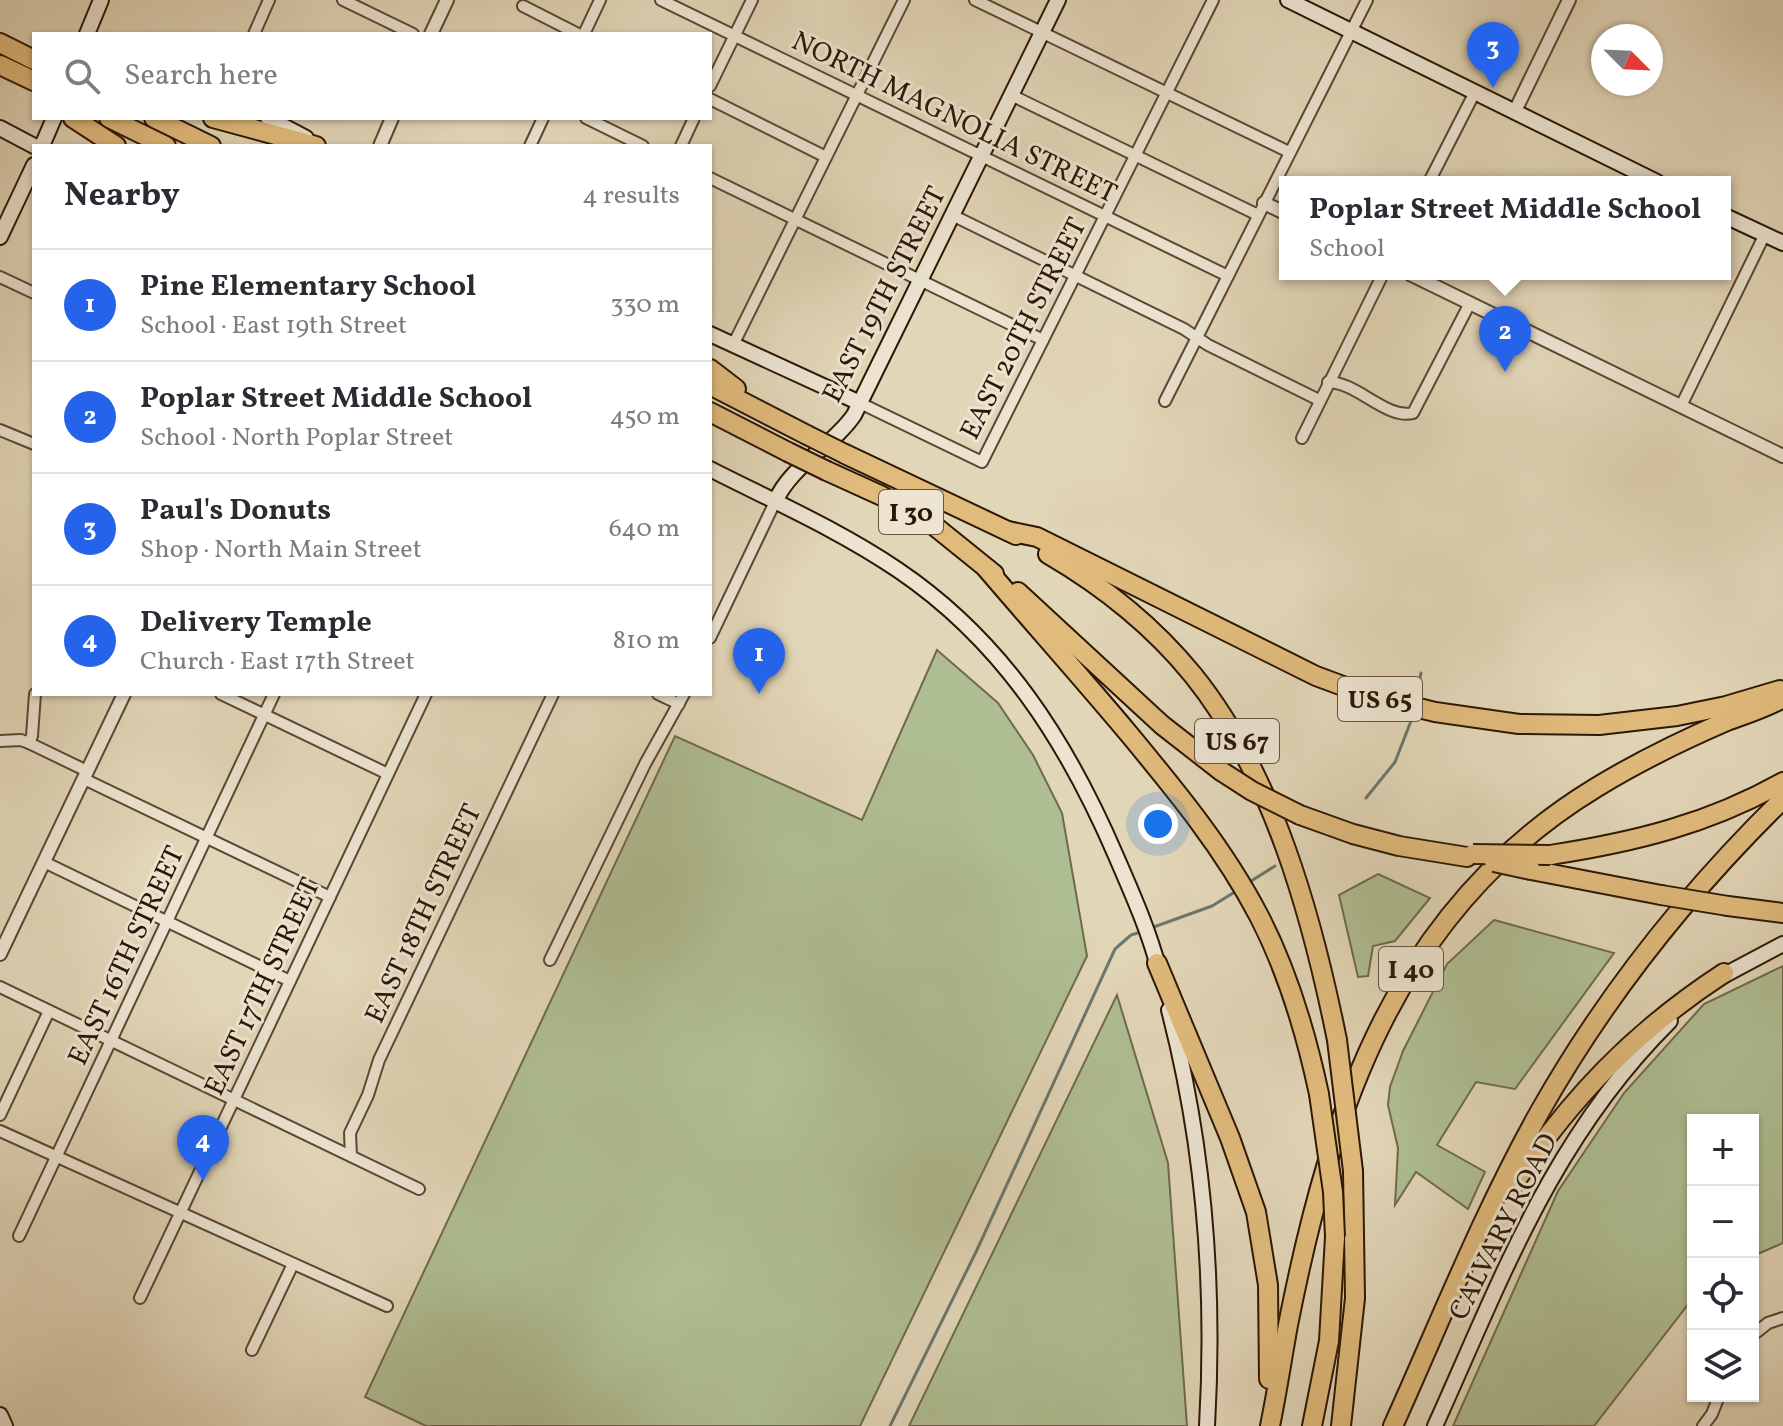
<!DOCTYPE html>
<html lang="en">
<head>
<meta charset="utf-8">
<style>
	:root { --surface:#fff; --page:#f2f2f3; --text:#2b2b33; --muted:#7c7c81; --line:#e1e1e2; --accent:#2563eb }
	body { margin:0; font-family:Vollkorn,serif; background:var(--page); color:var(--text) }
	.controls { position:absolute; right:24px; bottom:24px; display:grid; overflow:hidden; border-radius:0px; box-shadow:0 2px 6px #0004 }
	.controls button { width:72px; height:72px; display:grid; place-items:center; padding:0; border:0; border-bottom:2px solid var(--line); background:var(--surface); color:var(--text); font:40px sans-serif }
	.compass { position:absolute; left:1591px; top:24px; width:72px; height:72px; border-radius:50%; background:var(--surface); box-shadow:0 2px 6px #0004; rotate:114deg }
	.you { position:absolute; left:1158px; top:824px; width:28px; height:28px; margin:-20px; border:6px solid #fff; border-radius:50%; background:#1a73e8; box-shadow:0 0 0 12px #1a73e833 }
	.badge { display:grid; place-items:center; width:52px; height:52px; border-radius:50%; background:var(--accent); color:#fff; font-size:26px; font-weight:700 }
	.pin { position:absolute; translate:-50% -66px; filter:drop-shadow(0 2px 4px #0008) }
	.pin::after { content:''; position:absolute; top:42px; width:28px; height:24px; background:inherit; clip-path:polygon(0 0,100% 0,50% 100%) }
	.popup { position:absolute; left:1279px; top:176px; width:452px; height:104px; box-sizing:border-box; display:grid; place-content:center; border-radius:0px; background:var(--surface); filter:drop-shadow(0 2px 6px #0005); font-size:26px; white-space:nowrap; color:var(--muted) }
	.popup b { font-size:30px; color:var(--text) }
	.popup::after { content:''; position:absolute; left:50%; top:100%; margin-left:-16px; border:16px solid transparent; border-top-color:var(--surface) }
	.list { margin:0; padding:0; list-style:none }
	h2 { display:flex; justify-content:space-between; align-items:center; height:104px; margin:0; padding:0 32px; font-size:34px }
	h2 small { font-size:26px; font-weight:400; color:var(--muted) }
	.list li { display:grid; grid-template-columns:52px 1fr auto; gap:24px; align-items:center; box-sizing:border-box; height:112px; padding:0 32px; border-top:2px solid var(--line) }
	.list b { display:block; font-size:30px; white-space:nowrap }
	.list p { margin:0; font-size:26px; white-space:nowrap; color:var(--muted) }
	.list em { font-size:26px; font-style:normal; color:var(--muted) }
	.icon { flex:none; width:44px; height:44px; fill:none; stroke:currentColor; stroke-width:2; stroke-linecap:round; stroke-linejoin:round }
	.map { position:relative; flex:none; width:1783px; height:1426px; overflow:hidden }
	.search { position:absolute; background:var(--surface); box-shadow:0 2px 6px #0004; left:32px; top:32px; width:680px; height:88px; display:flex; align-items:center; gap:20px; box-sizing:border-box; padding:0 28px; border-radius:0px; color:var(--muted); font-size:30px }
	.panel { position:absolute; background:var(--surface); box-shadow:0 2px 6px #0004; left:32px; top:144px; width:680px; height:552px; border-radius:0px }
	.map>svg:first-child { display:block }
	.green { fill:#afbe92; stroke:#6e6a4c; stroke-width:2 }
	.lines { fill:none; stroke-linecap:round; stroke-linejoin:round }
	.stream { stroke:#6c776f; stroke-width:3 }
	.minor-casing { stroke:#5a4732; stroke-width:14 }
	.tertiary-casing { stroke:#5a4732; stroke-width:16 }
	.secondary-casing { stroke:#2c1705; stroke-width:18 }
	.motorway-casing { stroke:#2c1705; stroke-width:22 }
	.minor { stroke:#ece4d1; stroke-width:10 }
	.tertiary { stroke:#ece4d1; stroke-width:12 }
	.secondary { stroke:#ece4d1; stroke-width:14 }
	.motorway { stroke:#e1bb7c; stroke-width:18 }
	.motorway-bridge-casing { stroke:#2c1705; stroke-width:22; stroke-linecap:butt }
	.motorway-bridge { stroke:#e1bb7c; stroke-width:18 }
	.labels { text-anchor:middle; stroke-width:6; stroke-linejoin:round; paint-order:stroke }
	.shield { fill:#ece4d1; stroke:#665442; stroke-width:2 }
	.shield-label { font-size:26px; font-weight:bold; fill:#2c1705 }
	.street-label { font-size:28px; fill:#2c1705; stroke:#ece4d1 }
</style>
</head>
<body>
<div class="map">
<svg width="1783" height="1426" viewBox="0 0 1783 1426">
	<rect width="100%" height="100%" fill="#e2d6b8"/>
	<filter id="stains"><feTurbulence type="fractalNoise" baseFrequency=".0025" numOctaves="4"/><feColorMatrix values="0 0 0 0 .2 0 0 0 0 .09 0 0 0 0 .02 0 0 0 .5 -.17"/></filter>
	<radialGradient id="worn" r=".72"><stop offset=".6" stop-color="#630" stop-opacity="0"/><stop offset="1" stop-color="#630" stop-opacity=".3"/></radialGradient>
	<g class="green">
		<path d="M937 650 998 703 1033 755 1062 813 1087 956 860 1426H426L365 1397 675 736 862 820Z"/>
		<path d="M1378 874 1430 898 1395 941 1373 946 1368 976 1358 977 1339 895Z"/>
		<path d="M1494 920 1614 953 1515 1089 1476 1082 1437 1145 1485 1172 1468 1209 1416 1172 1395 1205 1398 1148 1388 1105 1390 1087 1403 1051 1447 964Z"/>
		<path d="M1783 966V1243L1753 1256V1120H1693V1298L1594 1426H1453L1558 1191 1624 1093 1704 1004Z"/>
		<path d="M1117 995 1168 1163 1187 1426H909Z"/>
	</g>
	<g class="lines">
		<g class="stream">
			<path d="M1416 697 1421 673"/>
			<path d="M1366 798 1395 762 1411 721"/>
			<path d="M1248 883 1275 866"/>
			<path d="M1151 928 1212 906 1238 890"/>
			<path d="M890 1426 976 1252 1115 949 1131 935 1144 931"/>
		</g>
		<g class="minor-casing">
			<g id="minor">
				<path d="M343 0 413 34"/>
				<path d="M661 0 1228 276"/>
				<path d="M975 0 1289 152"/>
				<path d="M523 6 578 34"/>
				<path d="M254 34 269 0"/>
				<path d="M584 34 600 0"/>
				<path d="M710 86 752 0"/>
				<path d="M1011 95 1258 215"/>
				<path d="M710 99 826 157"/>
				<path d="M586 118 643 146"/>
				<path d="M530 146 543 118"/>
				<path d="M681 146 694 118"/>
				<path d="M710 178 1043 340"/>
				<path d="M1429 182 1475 92"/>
				<path d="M952 215 1184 329 1208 345 1319 400"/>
				<path d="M0 277 34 293"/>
				<path d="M733 345 904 0"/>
				<path d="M1328 382C1357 382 1387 420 1413 413L1470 303"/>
				<path d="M1165 401 1367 0"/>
				<path d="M860 403 982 462 1213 0"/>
				<path d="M1681 406 1765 234"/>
				<path d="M0 430 34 444"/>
				<path d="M1302 438 1383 274"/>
				<path d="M710 638 775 502"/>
				<path d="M221 694 388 774"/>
				<path d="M658 694 679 704"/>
				<path d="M0 741 21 740 29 743 87 771"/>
				<path d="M29 743 32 736 35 694"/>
				<path d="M84 779 330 897"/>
				<path d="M44 862 290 981"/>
				<path d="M550 960 645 764 684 694"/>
				<path d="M0 987 419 1189"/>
				<path d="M0 1115 49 1011"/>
				<path d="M0 1131 387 1306"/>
				<path d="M351 1156 350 1133 368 1095 379 1060 553 694"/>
				<path d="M19 1236 274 694"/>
				<path d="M140 1298 426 694"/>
				<path d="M1753 1335 1768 1323 1783 1318"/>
				<path d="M252 1350 293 1264"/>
				<path d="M1703 1426 1712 1414 1719 1396"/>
			</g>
		</g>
		<g class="tertiary-casing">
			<g id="tertiary">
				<path d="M431 34 447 0"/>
				<path d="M1515 111 1569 0"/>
				<path d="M380 146 392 118"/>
				<path d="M1264 203 1285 213"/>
				<path d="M1410 274 1783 456"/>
				<path d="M0 954 124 694"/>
			</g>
		</g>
		<g class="secondary-casing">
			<g id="secondary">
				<path d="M1288 0 1657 182"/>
				<path d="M87 34 101 0"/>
				<path d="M268 118 306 138"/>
				<path d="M0 128 34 146"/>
				<path d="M42 146 54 118"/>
				<path d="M1725 216 1783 243"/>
				<path d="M0 237 34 165"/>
				<path d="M710 334 860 403"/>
				<path d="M710 469C773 501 839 530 898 570 1003 641 1067 742 1116 856 1132 893 1149 931 1159 970"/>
				<path d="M775 502C791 465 832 447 854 415L1058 0"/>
				<path d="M1719 978 1783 944"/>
				<path d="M1169 1010C1204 1145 1215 1287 1207 1426"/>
				<path d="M0 1415 5 1426"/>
				<path d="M1435 1426C1502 1278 1552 1138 1670 1021"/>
			</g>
		</g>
		<g class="motorway-casing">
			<g id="motorway">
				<path d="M0 43 34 60"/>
				<path d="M0 65 34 81"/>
				<path d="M73 118 116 146"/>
				<path d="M109 118 166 146"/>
				<path d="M154 118 211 146"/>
				<path d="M213 118 316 146"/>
				<path d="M710 369 736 389"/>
				<path d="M710 385 807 435"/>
				<path d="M710 412 788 452"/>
				<path d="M845 454 1016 535"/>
				<path d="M827 471 882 496 932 524 994 574"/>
				<path d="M1008 531 1037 537 1316 676 1370 696 1435 712 1519 724 1599 725 1677 716 1726 706 1780 690"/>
				<path d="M1048 554C1103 586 1153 626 1193 675 1273 774 1312 916 1337 1040"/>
				<path d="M986 568C1033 623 1082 678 1129 734 1177 792 1224 849 1259 916 1288 972 1306 1033 1319 1094"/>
				<path d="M1018 592 1162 725 1221 771"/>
				<path d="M1300 815 1353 834 1399 846 1467 857"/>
				<path d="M1550 855C1635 842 1708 824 1783 782"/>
				<path d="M1531 870 1661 895"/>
				<path d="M1728 906 1783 913"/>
				<path d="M1157 963 1230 1138 1256 1212 1268 1285 1269 1379"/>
				<path d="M1511 1188C1569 1099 1635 1031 1724 973"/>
				<path d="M1270 1426C1277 1392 1282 1358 1288 1325 1331 1107 1397 908 1597 787 1638 762 1683 740 1727 721 1746 714 1765 708 1783 698"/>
				<path d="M1312 1426 1329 1341 1335 1237"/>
				<path d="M1341 1426 1355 1298 1353 1171"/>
				<path d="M1393 1426C1440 1322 1483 1213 1539 1113 1605 996 1687 893 1783 799"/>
			</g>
		</g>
		<use href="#minor" class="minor"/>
		<use href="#tertiary" class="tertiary"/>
		<use href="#secondary" class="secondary"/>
		<use href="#motorway" class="motorway"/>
		<g class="motorway-bridge-casing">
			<g id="motorway-bridge">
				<path d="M807 435 845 454"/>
				<path d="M788 452 827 471"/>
				<path d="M1221 771 1252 791 1300 815"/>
				<path d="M1473 854 1550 855"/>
				<path d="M1494 862 1531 870"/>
				<path d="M1661 895 1728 906"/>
				<path d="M1337 1040 1353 1171"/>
				<path d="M1319 1094 1333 1192 1335 1237"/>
			</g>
		</g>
		<use href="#motorway-bridge" class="motorway-bridge"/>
	</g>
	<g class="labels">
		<g class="shield">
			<rect x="879" y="490" width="64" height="44" rx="6"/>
			<rect x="1338" y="677" width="84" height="44" rx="6"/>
			<rect x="1195" y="719" width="84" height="44" rx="6"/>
			<rect x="1379" y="947" width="64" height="44" rx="6"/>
		</g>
		<g class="shield-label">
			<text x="911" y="521">I 30</text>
			<text x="1380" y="708">US 65</text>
			<text x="1237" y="750">US 67</text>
			<text x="1411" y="978">I 40</text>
		</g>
		<g class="street-label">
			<text transform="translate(955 116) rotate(26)" y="10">NORTH MAGNOLIA STREET</text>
			<text transform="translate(883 294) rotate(-63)" y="10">EAST 19TH STREET</text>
			<text transform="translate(1022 328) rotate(-63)" y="10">EAST 20TH STREET</text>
			<text transform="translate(422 913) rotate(-65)" y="10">EAST 18TH STREET</text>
			<text transform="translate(125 955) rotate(-65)" y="10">EAST 16TH STREET</text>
			<text transform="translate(261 986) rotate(-65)" y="10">EAST 17TH STREET</text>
			<text transform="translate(1502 1226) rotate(-63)" y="10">CALVARY ROAD</text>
		</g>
	</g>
	<rect width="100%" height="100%" filter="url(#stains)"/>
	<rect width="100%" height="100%" fill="url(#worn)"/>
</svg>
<div class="controls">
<button>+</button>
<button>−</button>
<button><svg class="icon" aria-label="locate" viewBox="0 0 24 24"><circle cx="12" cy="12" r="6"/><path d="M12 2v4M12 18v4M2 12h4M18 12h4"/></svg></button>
<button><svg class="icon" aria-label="layers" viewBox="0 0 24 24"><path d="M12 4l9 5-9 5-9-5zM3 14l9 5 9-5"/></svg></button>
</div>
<svg class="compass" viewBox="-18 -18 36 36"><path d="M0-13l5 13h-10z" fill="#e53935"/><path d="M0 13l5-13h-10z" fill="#7c7c81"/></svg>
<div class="you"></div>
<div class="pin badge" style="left:759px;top:694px">1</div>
<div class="pin badge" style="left:1505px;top:372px">2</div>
<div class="popup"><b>Poplar Street Middle School</b>School</div>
<div class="pin badge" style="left:1493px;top:88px">3</div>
<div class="pin badge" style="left:203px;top:1181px">4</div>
<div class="search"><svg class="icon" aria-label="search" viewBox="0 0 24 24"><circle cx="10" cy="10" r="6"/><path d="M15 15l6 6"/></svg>Search here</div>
<section class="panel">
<h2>Nearby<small>4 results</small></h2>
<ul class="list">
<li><span class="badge">1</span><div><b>Pine Elementary School</b><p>School · East 19th Street</p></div><em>330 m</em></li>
<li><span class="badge">2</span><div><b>Poplar Street Middle School</b><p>School · North Poplar Street</p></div><em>450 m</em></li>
<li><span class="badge">3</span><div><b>Paul's Donuts</b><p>Shop · North Main Street</p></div><em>640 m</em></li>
<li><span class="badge">4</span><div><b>Delivery Temple</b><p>Church · East 17th Street</p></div><em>810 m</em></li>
</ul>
</section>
</div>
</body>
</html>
